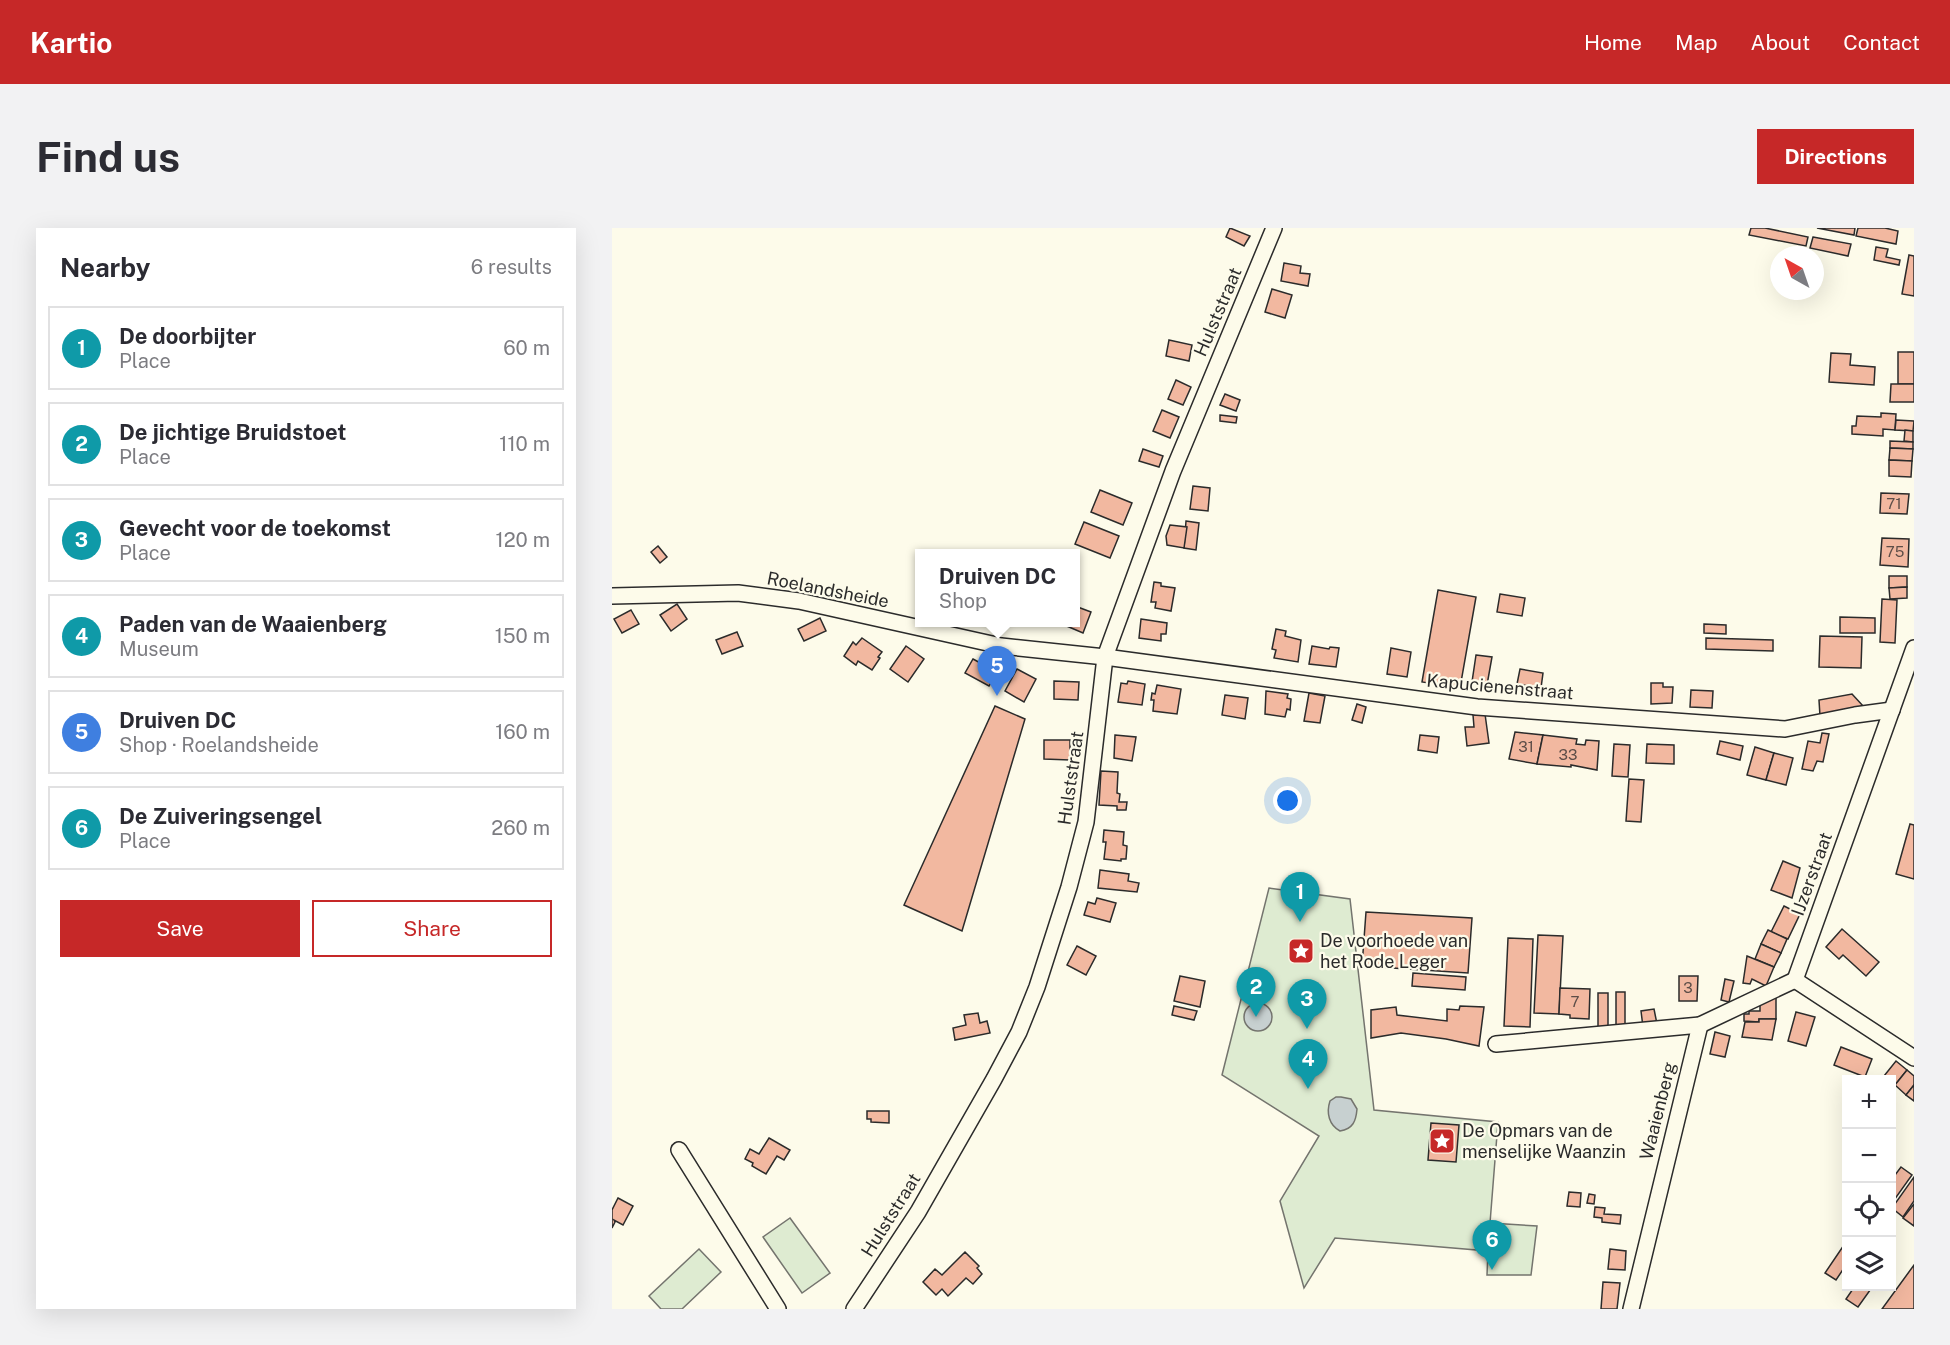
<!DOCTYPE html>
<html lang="en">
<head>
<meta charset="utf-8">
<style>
	:root { --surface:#fff; --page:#f2f2f3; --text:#2b2b33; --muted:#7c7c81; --line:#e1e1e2; --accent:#c62828 }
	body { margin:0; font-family:"Public Sans",sans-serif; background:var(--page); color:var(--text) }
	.controls { position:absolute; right:18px; bottom:18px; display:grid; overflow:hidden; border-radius:0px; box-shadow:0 6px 24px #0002 }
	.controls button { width:54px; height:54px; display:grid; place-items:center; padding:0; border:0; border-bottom:2px solid var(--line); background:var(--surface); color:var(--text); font:30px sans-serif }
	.compass { position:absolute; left:1158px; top:18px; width:54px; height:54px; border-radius:50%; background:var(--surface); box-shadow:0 6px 24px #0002; rotate:320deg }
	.you { position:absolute; left:676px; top:573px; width:21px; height:21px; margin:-15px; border:4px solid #fff; border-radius:50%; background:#1a73e8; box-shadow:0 0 0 9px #1a73e833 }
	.badge { display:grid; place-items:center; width:39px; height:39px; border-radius:50%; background:var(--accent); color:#fff; font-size:20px; font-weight:700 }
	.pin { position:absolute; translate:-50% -50px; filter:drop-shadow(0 2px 3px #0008) }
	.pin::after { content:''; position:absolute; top:32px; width:21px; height:18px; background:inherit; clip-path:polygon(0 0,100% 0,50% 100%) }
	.popup { position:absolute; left:303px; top:321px; width:165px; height:78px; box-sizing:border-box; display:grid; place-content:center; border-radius:0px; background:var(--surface); filter:drop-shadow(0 2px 4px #0005); font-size:20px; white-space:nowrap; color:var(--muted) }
	.popup b { font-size:22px; color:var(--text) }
	.popup::after { content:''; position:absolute; left:50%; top:100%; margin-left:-12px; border:12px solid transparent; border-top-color:var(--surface) }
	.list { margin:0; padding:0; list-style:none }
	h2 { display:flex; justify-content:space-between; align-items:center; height:78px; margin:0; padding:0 24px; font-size:26px }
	h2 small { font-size:20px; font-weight:400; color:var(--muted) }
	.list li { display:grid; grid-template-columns:39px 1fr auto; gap:18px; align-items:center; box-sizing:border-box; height:84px; margin:0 12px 12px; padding:0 12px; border:2px solid var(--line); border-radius:0px }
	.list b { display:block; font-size:22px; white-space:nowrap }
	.list p { margin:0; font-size:20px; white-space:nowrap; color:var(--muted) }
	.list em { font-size:20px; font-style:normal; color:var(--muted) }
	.actions { display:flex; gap:12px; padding:18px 24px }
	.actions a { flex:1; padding:14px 0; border:2px solid var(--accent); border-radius:0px; text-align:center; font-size:21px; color:var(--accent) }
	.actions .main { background:var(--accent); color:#fff }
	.icon { flex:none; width:33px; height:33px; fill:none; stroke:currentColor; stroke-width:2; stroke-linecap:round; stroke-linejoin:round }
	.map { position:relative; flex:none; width:1302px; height:1081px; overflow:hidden; border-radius:0px }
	header { display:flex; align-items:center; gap:36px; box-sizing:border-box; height:84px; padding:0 30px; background:var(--accent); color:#fff }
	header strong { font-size:28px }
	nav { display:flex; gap:33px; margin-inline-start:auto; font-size:21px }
	.intro { display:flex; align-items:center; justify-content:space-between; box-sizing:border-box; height:144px; padding:0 36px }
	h1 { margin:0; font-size:42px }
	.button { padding:15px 27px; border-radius:0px; background:var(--accent); color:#fff; font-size:21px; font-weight:700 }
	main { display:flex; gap:36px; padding:0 36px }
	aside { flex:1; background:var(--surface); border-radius:0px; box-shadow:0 6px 24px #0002 }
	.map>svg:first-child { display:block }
	.green { fill:#deebd1; stroke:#74746e; stroke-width:1.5 }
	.water { fill:#c7d0d0; stroke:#74746e; stroke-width:1.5 }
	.building { fill:#f2b8a0; stroke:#2b2b2b; stroke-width:1.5 }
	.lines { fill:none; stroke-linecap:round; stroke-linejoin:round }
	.minor-casing { stroke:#2b2b2b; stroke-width:18 }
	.minor { stroke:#fdfbea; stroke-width:15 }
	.labels { text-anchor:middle; stroke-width:4.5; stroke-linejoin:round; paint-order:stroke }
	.number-label { font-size:15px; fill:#5d4e48 }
	.street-label { font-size:18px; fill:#2b2b2b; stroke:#fdfbea }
	.poi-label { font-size:18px; fill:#2b2b2b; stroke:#fdfbea; text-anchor:start }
</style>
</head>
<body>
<header>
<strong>Kartio</strong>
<nav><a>Home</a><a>Map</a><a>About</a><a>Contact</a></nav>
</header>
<div class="intro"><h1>Find us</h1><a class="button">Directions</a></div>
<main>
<aside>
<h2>Nearby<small>6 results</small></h2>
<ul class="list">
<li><span class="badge" style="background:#0f9aa8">1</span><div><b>De doorbijter</b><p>Place</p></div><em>60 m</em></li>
<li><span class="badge" style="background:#0f9aa8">2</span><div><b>De jichtige Bruidstoet</b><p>Place</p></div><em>110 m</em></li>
<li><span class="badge" style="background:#0f9aa8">3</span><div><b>Gevecht voor de toekomst</b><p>Place</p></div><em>120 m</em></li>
<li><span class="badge" style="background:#0f9aa8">4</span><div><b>Paden van de Waaienberg</b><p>Museum</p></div><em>150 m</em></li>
<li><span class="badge" style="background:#3f7fe0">5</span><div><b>Druiven DC</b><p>Shop · Roelandsheide</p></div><em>160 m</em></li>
<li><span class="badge" style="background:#0f9aa8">6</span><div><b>De Zuiveringsengel</b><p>Place</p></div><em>260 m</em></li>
</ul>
<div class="actions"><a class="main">Save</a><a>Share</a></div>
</aside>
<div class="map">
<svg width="1302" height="1081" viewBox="0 0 1302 1081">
	<rect width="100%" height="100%" fill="#fdfbea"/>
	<g class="green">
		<path d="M657 660 738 671 762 882 886 894 878 995 925 998 919 1047H875L876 1023 723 1010 692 1060 668 973 707 908 610 847Z"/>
		<path d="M178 990 218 1045 190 1065 151 1009Z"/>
		<path d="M87 1021 109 1044 70 1081H49L37 1068Z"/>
	</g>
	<g class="water">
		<circle cx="646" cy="789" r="14"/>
		<path d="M729 869 739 871 745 881C744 893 741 901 728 903 717 897 714 885 718 873L724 869Z"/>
	</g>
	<g class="building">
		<path d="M618 0 638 8 632 18 614 9Z"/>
		<path d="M1139 0H1153L1196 9 1194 18 1137 7Z"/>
		<path d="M1205 0H1243L1242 7Z"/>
		<path d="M1246 0H1273L1286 3 1284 16 1244 8Z"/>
		<path d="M1201 9 1239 16 1236 28 1198 20Z"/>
		<path d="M1264 19 1276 21 1274 29 1288 32 1287 37 1262 32Z"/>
		<path d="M1297 27 1302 28V68L1290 66Z"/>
		<path d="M672 35 689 38 688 45 698 46 696 58 669 53Z"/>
		<path d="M660 61 680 67 673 90 653 84Z"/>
		<path d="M557 112 580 117 577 133 554 128Z"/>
		<rect x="1286" y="124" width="16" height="32"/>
		<path d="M1219 125 1239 126 1238 137 1263 139 1262 157 1217 154Z"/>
		<path d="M564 152 579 159 571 177 556 171Z"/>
		<path d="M1279 156H1302V174H1278Z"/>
		<path d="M613 166 628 172 624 183 608 177Z"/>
		<path d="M550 182 567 189 558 210 541 203Z"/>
		<path d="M1269 185 1284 186 1283 202 1271 201V208L1240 206V198H1244L1245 188 1269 189Z"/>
		<path d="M608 187 625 189 624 195 608 193Z"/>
		<path d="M1284 192 1302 193 1301 203 1283 202Z"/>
		<path d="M1293 202 1301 203V214L1292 213Z"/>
		<path d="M1278 213 1301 214V221L1278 220Z"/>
		<path d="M1278 220 1301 221 1300 233 1277 232Z"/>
		<path d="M531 221 551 228 547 239 527 233Z"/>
		<path d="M1277 232 1300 233 1299 249 1277 248Z"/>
		<path d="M581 258 598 260 596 283 578 281Z"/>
		<path d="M488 262 520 275 511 297 479 284Z"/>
		<path d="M1269 265 1297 266 1295 286 1268 285Z"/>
		<path d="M574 293 587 295 584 322 572 320Z"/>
		<path d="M472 294 507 308 498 330 463 316Z"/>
		<path d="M558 297 575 299 572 320 555 317 554 308Z"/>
		<path d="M1270 310 1297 311 1296 339 1268 337Z"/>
		<path d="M46 318 55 329 48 335 39 324Z"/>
		<path d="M1277 348H1295V359L1277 360Z"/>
		<path d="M542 354 549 355V358L563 360 559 383 543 380 544 374H539Z"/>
		<path d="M1295 359V370L1278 371 1277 360Z"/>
		<path d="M826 362 864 369 848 460 810 454Z"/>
		<path d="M888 366 913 370 910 388 885 384Z"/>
		<path d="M1270 371 1285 372 1283 415 1268 414Z"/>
		<path d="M65 376 75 391 59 403 48 387Z"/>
		<path d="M463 378 479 384 471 405 450 396 463 394Z"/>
		<path d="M19 382 27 396 10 405 2 391Z"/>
		<path d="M1228 389 1263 390V405H1228Z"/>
		<path d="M208 390 214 403 192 413 186 401Z"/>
		<path d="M529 391 555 395 554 406H549V413L527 410Z"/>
		<path d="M1092 396 1114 397V406L1092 405Z"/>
		<path d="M664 401 674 403 673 408 689 412 686 434 662 430 664 422 660 421Z"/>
		<path d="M125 404 131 418 110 426 104 412Z"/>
		<path d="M1208 408 1250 409 1249 440 1207 439Z"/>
		<path d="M250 410 270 424 266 429 268 430 260 442 246 433 244 437 232 428 241 414 244 417Z"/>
		<path d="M1094 410 1161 412V423L1094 421Z"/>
		<path d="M294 418 312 431 296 454 278 441Z"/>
		<path d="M700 418 717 421 718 419 727 420 724 439 697 436Z"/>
		<path d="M779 420 799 424 795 449 775 446Z"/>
		<path d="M864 427 880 429 875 457 860 454Z"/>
		<path d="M361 431 385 444 377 458 353 445Z"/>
		<path d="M405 441 424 451 412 474 393 463Z"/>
		<path d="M908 441 931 445 929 460 905 456Z"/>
		<path d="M442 453 467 454 466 472 442 471Z"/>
		<path d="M516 453 533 456 530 477 506 474 509 455 515 456Z"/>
		<path d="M1039 455H1051V459H1061L1060 475 1039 476Z"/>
		<path d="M545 457 569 461 565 486 541 483 542 472H539L540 465 543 466Z"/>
		<path d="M1079 462 1101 463 1100 480 1078 479Z"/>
		<path d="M654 463 676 466 675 470 679 471 678 482 675 481 673 489 653 486Z"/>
		<path d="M697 465 713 468 708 495 692 493Z"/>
		<path d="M1240 466 1252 479 1208 488 1207 472Z"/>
		<path d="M613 467 636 470 633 491 610 487Z"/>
		<path d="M745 476 754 479 750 495 740 492Z"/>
		<path d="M383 478 413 491 350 703 292 677Z"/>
		<path d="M873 486 877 515 855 518 853 499H862L861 487Z"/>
		<path d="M903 504 931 507 925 536 897 531Z"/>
		<path d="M1210 505 1217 506 1211 534 1205 533 1201 543 1190 541 1196 513 1208 515Z"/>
		<path d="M503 507 524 509 520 533 502 530Z"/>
		<path d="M808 507 827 509 825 525 806 522Z"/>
		<path d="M931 507 965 511 964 516 973 517 974 512 987 513 985 542 959 537V539L925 536Z"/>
		<path d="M432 512H458V532L432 531Z"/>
		<path d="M1108 513 1131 518 1128 532 1105 526Z"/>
		<path d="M1002 516 1018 517 1016 549 1000 548Z"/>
		<path d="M1035 516 1062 517V536L1034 535Z"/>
		<path d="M1143 519 1162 525 1154 552 1135 547Z"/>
		<path d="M1162 525 1181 530 1174 557 1154 552Z"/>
		<path d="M489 543 506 544 505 565 508 566 507 574H515L514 582H505V578L487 577Z"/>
		<path d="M1017 551 1032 552 1029 594 1014 593Z"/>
		<path d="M1298 596 1302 597V651L1284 646Z"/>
		<path d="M492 602 512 604 511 617 515 618 514 631H509V633L492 631 494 614H491Z"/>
		<path d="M1171 633 1188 640 1180 670 1159 662Z"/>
		<path d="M488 642 517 646 516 653 527 655 525 664 486 660Z"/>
		<path d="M485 670 504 675 498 694 472 687 476 674 483 676Z"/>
		<path d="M1172 678 1188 686 1176 711 1159 704Z"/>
		<path d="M754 684 860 690 856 745 750 738Z"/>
		<path d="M1230 701 1267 734 1254 748 1231 727 1227 731 1214 719Z"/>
		<path d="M1156 702 1175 711 1169 725 1149 716Z"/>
		<path d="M926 707 951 708 947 786 922 785Z"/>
		<path d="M896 710 921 711 918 799 892 798Z"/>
		<path d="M1149 716 1169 725 1162 739 1143 731Z"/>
		<path d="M465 718 484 728 474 747 455 737Z"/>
		<path d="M1135 728 1162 739 1154 758 1140 751 1138 756 1131 755Z"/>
		<path d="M801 745 854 749 853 762 800 758Z"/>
		<path d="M568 748 593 753 588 779 562 773Z"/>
		<path d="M1067 748H1086L1085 773H1067Z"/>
		<path d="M1113 751 1122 753 1117 774 1109 772Z"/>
		<path d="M948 760 978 761 977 791 958 790V787L947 786Z"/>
		<rect x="1004" y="764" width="9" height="36"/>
		<rect x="986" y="765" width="10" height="38"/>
		<path d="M1164 769V791H1147V794L1132 793V786H1137V783H1148V771Z"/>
		<path d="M562 778 585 783 582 792 560 787Z"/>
		<path d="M848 778 872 779 867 818 834 811 789 805 759 810V782L784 779 785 787 835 793V781L847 782Z"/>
		<path d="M1042 781 1045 796 1031 799 1029 783Z"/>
		<path d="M1184 784 1203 789 1194 818 1176 813Z"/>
		<path d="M366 785 368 795 375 793 378 805 343 812 341 800 354 797 352 787Z"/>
		<path d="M1147 791H1164L1160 812 1130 809 1133 794H1147Z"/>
		<path d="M1103 804 1118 808 1113 829 1098 826Z"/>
		<path d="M1229 819 1260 831 1253 849 1222 837Z"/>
		<path d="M1284 833 1295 842 1283 857 1280 855V852L1272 848Z"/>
		<path d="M1295 842 1302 848V857L1294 867 1283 857Z"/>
		<path d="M1302 857V873L1294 867Z"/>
		<path d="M255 883H277V895L259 894V891H255Z"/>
		<path d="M819 895 847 897 844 934 816 932Z"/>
		<path d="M157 910 178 922 172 932 165 928 154 946 140 938 141 935 133 931 138 921 147 926Z"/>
		<path d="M1289 939 1300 947 1280 975V951Z"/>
		<path d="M1302 949V973L1291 989 1280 980Z"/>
		<path d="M957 964 969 965 968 979 955 978Z"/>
		<path d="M977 966 983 967 982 976 975 975Z"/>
		<path d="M6 970 21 978 11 997 2 992 3 994 0 1000V982Z"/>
		<path d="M1302 976V998L1291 990Z"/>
		<path d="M983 979 993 980 992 986 1009 987 1008 996 990 994V990L982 989Z"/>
		<path d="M1234 1014V1037L1224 1052 1213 1045Z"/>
		<path d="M998 1021 1014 1023 1013 1042 996 1041Z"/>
		<path d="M353 1024 367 1038 365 1040 370 1046 361 1056 354 1050 336 1068 330 1061 324 1067 311 1054 323 1041 330 1047Z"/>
		<path d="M1302 1037V1081H1270Z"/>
		<path d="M991 1054 1008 1055 1005 1081H989Z"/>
		<path d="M1243 1058H1261L1246 1079 1234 1071Z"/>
	</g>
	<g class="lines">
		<g class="minor-casing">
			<g id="minor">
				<path d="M0 368 126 365 187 373 389 418 493 429 865 479 1173 501 1243 487 1280 482"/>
				<path d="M1183 752 1302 420"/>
				<path d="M1183 752 1302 830"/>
				<path d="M884 816 1088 797 1183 752"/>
				<path d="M67 922 166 1081"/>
				<path d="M242 1081 306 984 382 851 407 804 425 759 457 659 474 594 493 429 561 243 662 0"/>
				<path d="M1019 1081 1088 797"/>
			</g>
		</g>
		<use href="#minor" class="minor"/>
	</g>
	<defs>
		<g id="sight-square" transform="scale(1.35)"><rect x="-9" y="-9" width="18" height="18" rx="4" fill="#c62828" stroke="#fdfbea"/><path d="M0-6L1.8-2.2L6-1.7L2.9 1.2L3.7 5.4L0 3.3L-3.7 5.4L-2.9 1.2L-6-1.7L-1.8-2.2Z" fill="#fff"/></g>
	</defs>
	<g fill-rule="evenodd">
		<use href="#sight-square" x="689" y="723"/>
		<use href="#sight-square" x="830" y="913"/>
	</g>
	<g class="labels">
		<g class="number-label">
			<text x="1282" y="281">71</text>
			<text x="1283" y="329">75</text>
			<text x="914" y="524">31</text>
			<text x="956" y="532">33</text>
			<text x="1076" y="765">3</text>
			<text x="963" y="779">7</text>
		</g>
		<g class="street-label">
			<text transform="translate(606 84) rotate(-67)" y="6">Hulststraat</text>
			<text transform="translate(216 362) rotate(11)" y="6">Roelandsheide</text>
			<text transform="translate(888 459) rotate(5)" y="6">Kapucienenstraat</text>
			<text transform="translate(459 550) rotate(-82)" y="6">Hulststraat</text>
			<text transform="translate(1200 646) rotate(-70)" y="6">IJzerstraat</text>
			<text transform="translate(1046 883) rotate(-76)" y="6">Waaienberg</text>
			<text transform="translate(279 987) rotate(-58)" y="6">Hulststraat</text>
		</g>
		<g class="poi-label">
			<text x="708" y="719">De voorhoede van<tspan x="708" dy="21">het Rode Leger</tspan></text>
			<text x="850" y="909">De Opmars van de<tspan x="850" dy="21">menselijke Waanzin</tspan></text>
		</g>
	</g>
</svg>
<div class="controls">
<button>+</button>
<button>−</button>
<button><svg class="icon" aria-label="locate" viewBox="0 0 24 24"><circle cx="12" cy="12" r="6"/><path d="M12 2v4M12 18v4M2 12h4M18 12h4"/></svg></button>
<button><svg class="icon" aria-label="layers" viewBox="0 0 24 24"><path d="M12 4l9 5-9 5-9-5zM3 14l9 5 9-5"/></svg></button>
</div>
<svg class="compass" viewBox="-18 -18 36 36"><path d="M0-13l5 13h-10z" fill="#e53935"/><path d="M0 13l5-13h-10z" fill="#7c7c81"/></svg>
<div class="you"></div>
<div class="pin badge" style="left:688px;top:694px;background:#0f9aa8">1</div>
<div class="pin badge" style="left:644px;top:789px;background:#0f9aa8">2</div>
<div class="pin badge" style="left:695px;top:801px;background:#0f9aa8">3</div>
<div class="pin badge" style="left:696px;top:861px;background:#0f9aa8">4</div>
<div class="pin badge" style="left:385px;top:468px;background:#3f7fe0">5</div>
<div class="popup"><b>Druiven DC</b>Shop</div>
<div class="pin badge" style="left:880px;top:1042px;background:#0f9aa8">6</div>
</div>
</main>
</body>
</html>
